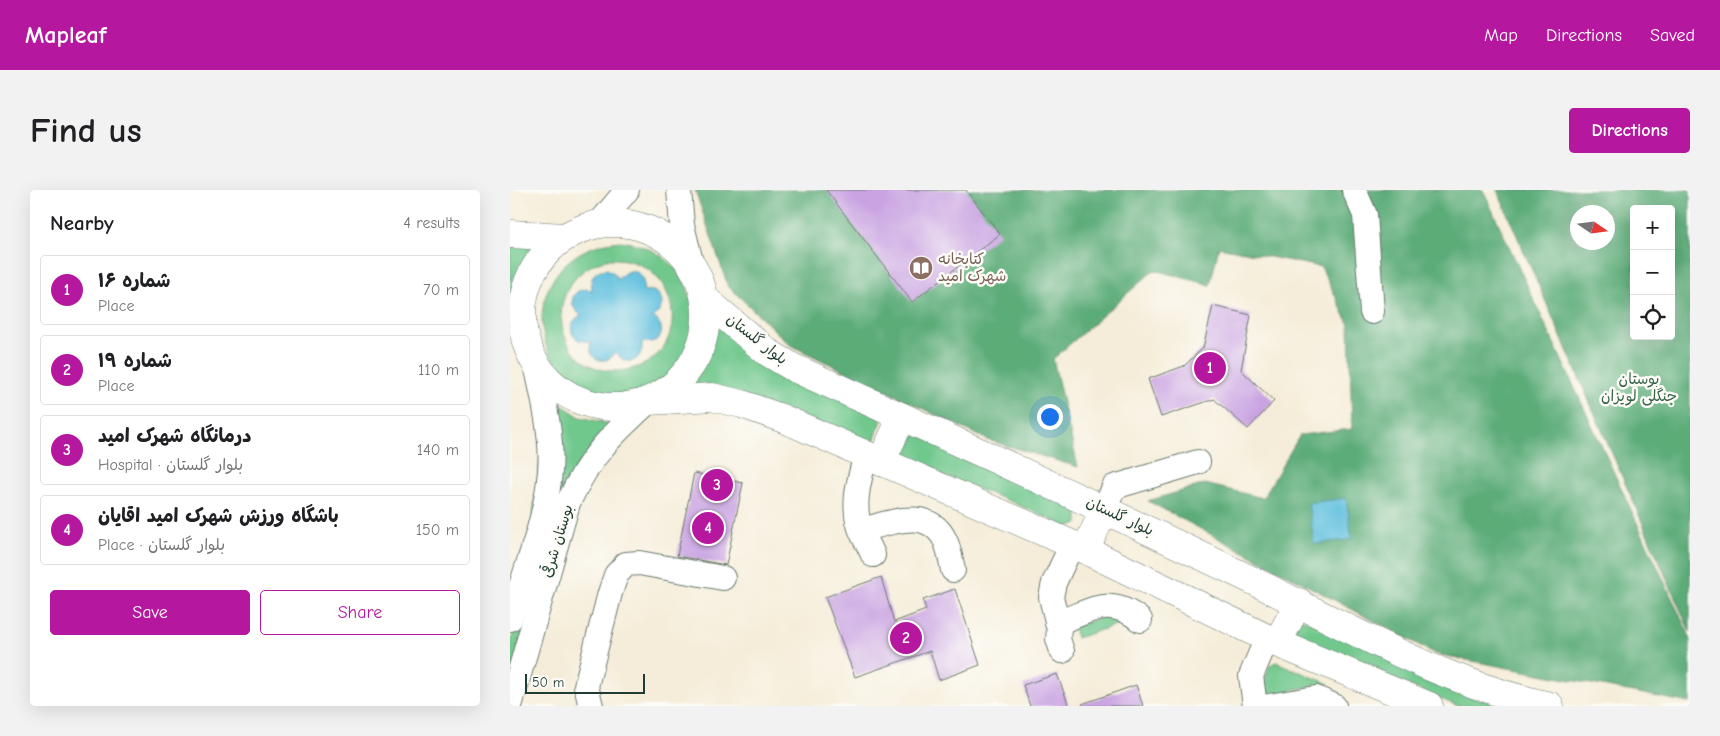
<!DOCTYPE html>
<html lang="en">
<head>
<meta charset="utf-8">
<style>
	:root { --surface:#fff; --page:#f2f2f2; --text:#202124; --muted:#757577; --line:#e0e0e0; --accent:#b5179e }
	body { margin:0; font-family:"Comic Neue","Playpen Sans Arabic",sans-serif; background:var(--page); color:var(--text) }
	.controls { position:absolute; right:15px; top:15px; display:grid; overflow:hidden; border-radius:5px; box-shadow:0 5px 20px #0002 }
	.controls button { width:45px; height:45px; display:grid; place-items:center; padding:0; border:0; border-bottom:1px solid var(--line); background:var(--surface); color:var(--text); font:25px sans-serif }
	.compass { position:absolute; left:1060px; top:15px; width:45px; height:45px; border-radius:50%; background:var(--surface); box-shadow:0 5px 20px #0002; rotate:103deg }
	.scale { position:absolute; left:15px; bottom:12px; width:120px; box-sizing:border-box; padding-left:5px; border:2px solid #1f3d34; border-top:0; font-size:14px; line-height:18px; white-space:nowrap; color:#1f3d34; -webkit-text-stroke:4px #fdfcf7; paint-order:stroke }
	.you { position:absolute; left:539px; top:226px; width:18px; height:18px; margin:-12px; border:4px solid #fff; border-radius:50%; background:#1a73e8; box-shadow:0 0 0 8px #1a73e833 }
	.badge { display:grid; place-items:center; width:32px; height:32px; border-radius:50%; background:var(--accent); color:#fff; font-size:16px; font-weight:700 }
	.pin { position:absolute; translate:-50% -50%; border:2px solid #fff; box-shadow:0 1px 5px #0006 }
	.list { margin:0; padding:0; list-style:none }
	h2 { display:flex; justify-content:space-between; align-items:center; height:65px; margin:0; padding:0 20px; font-size:21px }
	h2 small { font-size:16px; font-weight:400; color:var(--muted) }
	.list li { display:grid; grid-template-columns:32px 1fr auto; gap:15px; align-items:center; box-sizing:border-box; height:70px; margin:0 10px 10px; padding:0 10px; border:1px solid var(--line); border-radius:5px }
	.list b { display:block; font-size:19px; white-space:nowrap }
	.list p { margin:0; font-size:16px; white-space:nowrap; color:var(--muted) }
	.list em { font-size:16px; font-style:normal; color:var(--muted) }
	.actions { display:flex; gap:10px; padding:15px 20px }
	.actions a { flex:1; padding:11px 0; border:1px solid var(--accent); border-radius:5px; text-align:center; font-size:18px; color:var(--accent) }
	.actions .main { background:var(--accent); color:#fff }
	.icon { flex:none; width:28px; height:28px; fill:none; stroke:currentColor; stroke-width:2; stroke-linecap:round; stroke-linejoin:round }
	.map { position:relative; flex:none; width:1180px; height:516px; overflow:hidden; border-radius:5px }
	header { display:flex; align-items:center; gap:30px; box-sizing:border-box; height:70px; padding:0 25px; background:var(--accent); color:#fff }
	header strong { font-size:24px }
	nav { display:flex; gap:28px; margin-inline-start:auto; font-size:18px }
	.intro { display:flex; align-items:center; justify-content:space-between; box-sizing:border-box; height:120px; padding:0 30px }
	h1 { margin:0; font-size:35px }
	.button { padding:12px 22px; border-radius:5px; background:var(--accent); color:#fff; font-size:18px; font-weight:700 }
	main { display:flex; gap:30px; padding:0 30px }
	aside { flex:1; background:var(--surface); border-radius:5px; box-shadow:0 5px 20px #0002 }
	.map>svg:first-child { display:block }
	.green { fill:#71c88d; stroke:#488260; fill-rule:evenodd }
	.forest { fill:#5cac78; stroke:#3e7456; fill-rule:evenodd }
	.water { fill:#60c0de; stroke:#407e89 }
	.building { fill:#c9a3e2 }
	.lines { fill:none; stroke-linecap:round; stroke-linejoin:round }
	.minor-casing { stroke:#6a7b6e; stroke-width:26 }
	.major-casing { stroke:#6a7b6e; stroke-width:29 }
	.minor { stroke:#fff; stroke-width:24 }
	.major { stroke:#fff; stroke-width:28 }
	.labels { text-anchor:middle; stroke-width:5; stroke-linejoin:round; paint-order:stroke }
	.education-label { font-size:15px; fill:#785e54; stroke:#fdfcf7; text-anchor:start }
	.street-label { font-size:15px; fill:#1f3d34; stroke:#fdfcf7 }
	.park-label { font-size:15px; fill:#34604a; stroke:#fdfcf7 }
</style>
</head>
<body>
<header>
<strong>Mapleaf</strong>
<nav><a>Map</a><a>Directions</a><a>Saved</a></nav>
</header>
<div class="intro"><h1>Find us</h1><a class="button">Directions</a></div>
<main>
<aside>
<h2>Nearby<small>4 results</small></h2>
<ul class="list">
<li><span class="badge">1</span><div><b>شماره ۱۶</b><p>Place</p></div><em>70 m</em></li>
<li><span class="badge">2</span><div><b>شماره ۱۹</b><p>Place</p></div><em>110 m</em></li>
<li><span class="badge">3</span><div><b>درمانگاه شهرک امید</b><p>Hospital · بلوار گلستان</p></div><em>140 m</em></li>
<li><span class="badge">4</span><div><b>باشگاه ورزش شهرک امید اقایان</b><p>Place · بلوار گلستان</p></div><em>150 m</em></li>
</ul>
<div class="actions"><a class="main">Save</a><a>Share</a></div>
</aside>
<div class="map">
<svg width="1180" height="516" viewBox="0 0 1180 516">
	<rect width="100%" height="100%" fill="#fdfcf7"/>
	<filter id="ink" filterUnits="userSpaceOnUse"><feTurbulence type="fractalNoise" baseFrequency=".02" numOctaves="2"/><feDisplacementMap in="SourceGraphic" scale="10" xChannelSelector="R" yChannelSelector="G"/><feConvolveMatrix kernelMatrix="1 2 1 2 8 2 1 2 1" color-interpolation-filters="sRGB"/></filter>
	<filter id="wash" filterUnits="userSpaceOnUse"><feTurbulence type="fractalNoise" baseFrequency=".0096" numOctaves="4" result="noise"/><feDisplacementMap in="SourceGraphic" scale="20" xChannelSelector="R" yChannelSelector="G"/><feGaussianBlur stdDeviation="1.12" result="paint"/><feColorMatrix in="noise" values="0 0 0 0 0 0 0 0 0 0 0 0 0 0 0 0 0 1.4 0 .05"/><feComposite in="paint" operator="in"/></filter>
	<g filter="url(#wash)">
		<rect width="100%" height="100%" fill="#f5edd9"/>
		<g class="green">
			<path d="M110 51C218 65 198 212 104 205 8 198 6 60 110 51ZM97 69C173 64 187 168 116 180 47 192 22 92 97 69Z"/>
			<path d="M0 56 28 57 8 88 1 117Z"/>
			<path d="M202 115 372 230 362 256 170 200C197 179 202 148 202 115Z"/>
			<path d="M38 206 70 227 105 235 92 244 0 489V455L12 412Z"/>
			<path d="M396 239 568 320V333L557 337 502 312 384 266Z"/>
			<path d="M599 425 615 432 567 448 563 437Z"/>
			<path d="M788 427 991 516H948L783 446Z"/>
			<path d="M766 472 819 494 814 501C787 493 784 502 759 507L755 504 753 493 760 475Z"/>
		</g>
		<g class="forest">
			<path d="M185 0H973L1180 447V513L926 464 638 311 695 294 753 308 790 245 842 239 839 134 811 77 709 57 700 95 644 80 543 169 568 277 478 250 280 155 218 96Z"/>
			<path d="M987 0H1180V442ZM1124 19H1161V146H1124ZM1068 22H1098V52H1068Z"/>
		</g>
		<g class="water">
			<path d="M97 79 104 83 108 90C119 73 137 82 133 101 152 97 159 116 143 127 159 138 151 156 132 152 134 171 116 179 106 162 95 178 76 169 81 151 61 154 54 135 71 125 55 114 63 95 82 100 80 87 84 80 97 79Z"/>
			<path d="M836 308 842 349 804 354 798 313Z"/>
		</g>
		<g id="blocks">
			<g class="building">
				<path d="M316 0H456L490 44 402 112Z"/>
				<path d="M703 116 741 125 731 180 764 211 738 239 704 209 651 227 638 189 674 176 693 158Z"/>
				<path d="M184 283 233 293 216 375 167 366Z"/>
				<path d="M371 387 384 432 416 420 413 410 445 399 470 475 429 490 420 461 345 487 315 407Z"/>
				<path d="M547 484 559 516H520L513 495Z"/>
				<path d="M626 495 633 516H573L572 514Z"/>
			</g>
		</g>
	</g>
	<g filter="url(#ink)">
		<use href="#blocks" fill-opacity="0" stroke="#6a7b6e" stroke-width="1"/>
		<g class="lines">
			<g class="minor-casing">
				<g id="minor">
					<path d="M169 0 172 35 182 76"/>
					<path d="M844 0 855 25 862 122"/>
					<path d="M89 34 117 0"/>
					<path d="M356 265C349 289 340 320 353 345 356 351 360 357 363 365"/>
					<path d="M595 319 604 297 688 272"/>
					<path d="M352 340C380 333 418 316 435 350 439 358 441 370 443 380"/>
					<path d="M0 429C15 381 36 331 40 281 43 246 33 208 26 174"/>
					<path d="M547 433C580 421 600 405 630 430"/>
					<path d="M552 461 548 449 549 439 541 407 544 393 562 354"/>
					<path d="M0 516 58 313C80 265 101 246 139 211"/>
					<path d="M81 516 76 496 100 403 106 385 116 374 129 373 213 388"/>
					<path d="M745 516 741 486 757 448"/>
					<path d="M759 516 806 508 824 516"/>
				</g>
			</g>
			<g class="major-casing">
				<g id="major">
					<circle cx="104" cy="125" r="92"/>
					<path d="M0 44 55 47"/>
					<path d="M195 109 257 162 284 178C431 244 578 311 723 381 826 430 927 492 1040 516"/>
					<path d="M139 211 202 207 232 214 274 229 575 360 767 453 919 516"/>
					<path d="M371 272 392 227"/>
					<path d="M575 360 595 319"/>
					<path d="M767 453 789 412"/>
				</g>
			</g>
			<use href="#minor" class="minor"/>
			<use href="#major" class="major"/>
		</g>
	</g>
	<defs>
		<g id="library-disc" transform="scale(1.25)"><circle r="9.5" fill="#8d6e63" stroke="#fdfcf7"/><path d="M-6-4Q-3-5.5-.7-3.5V5Q-3 3-6 4ZM6-4Q3-5.5 .7-3.5V5Q3 3 6 4Z" fill="#fff"/></g>
	</defs>
	<g fill-rule="evenodd">
		<use href="#library-disc" x="411" y="78"/>
	</g>
	<g class="labels">
		<g class="education-label">
			<text x="428" y="74">کتابخانه<tspan x="428" dy="17">شهرک امید</tspan></text>
		</g>
		<g class="street-label">
			<text transform="translate(247 149) rotate(38)" y="5">بلوار گلستان</text>
			<text transform="translate(610 326) rotate(25)" y="5">بلوار گلستان</text>
			<text transform="translate(47 351) rotate(-73)" y="5">بوستان شرقی</text>
		</g>
		<g class="park-label">
			<text x="1129" y="194">بوستان<tspan x="1129" dy="17">جنگلی لویزان</tspan></text>
		</g>
	</g>
</svg>
<div class="controls">
<button>+</button>
<button>−</button>
<button><svg class="icon" aria-label="locate" viewBox="0 0 24 24"><circle cx="12" cy="12" r="6"/><path d="M12 2v4M12 18v4M2 12h4M18 12h4"/></svg></button>
</div>
<svg class="compass" viewBox="-18 -18 36 36"><path d="M0-13l5 13h-10z" fill="#e53935"/><path d="M0 13l5-13h-10z" fill="#757577"/></svg>
<div class="scale">50 m</div>
<div class="you"></div>
<div class="pin badge" style="left:700px;top:178px">1</div>
<div class="pin badge" style="left:396px;top:448px">2</div>
<div class="pin badge" style="left:207px;top:295px">3</div>
<div class="pin badge" style="left:198px;top:338px">4</div>
</div>
</main>
</body>
</html>
